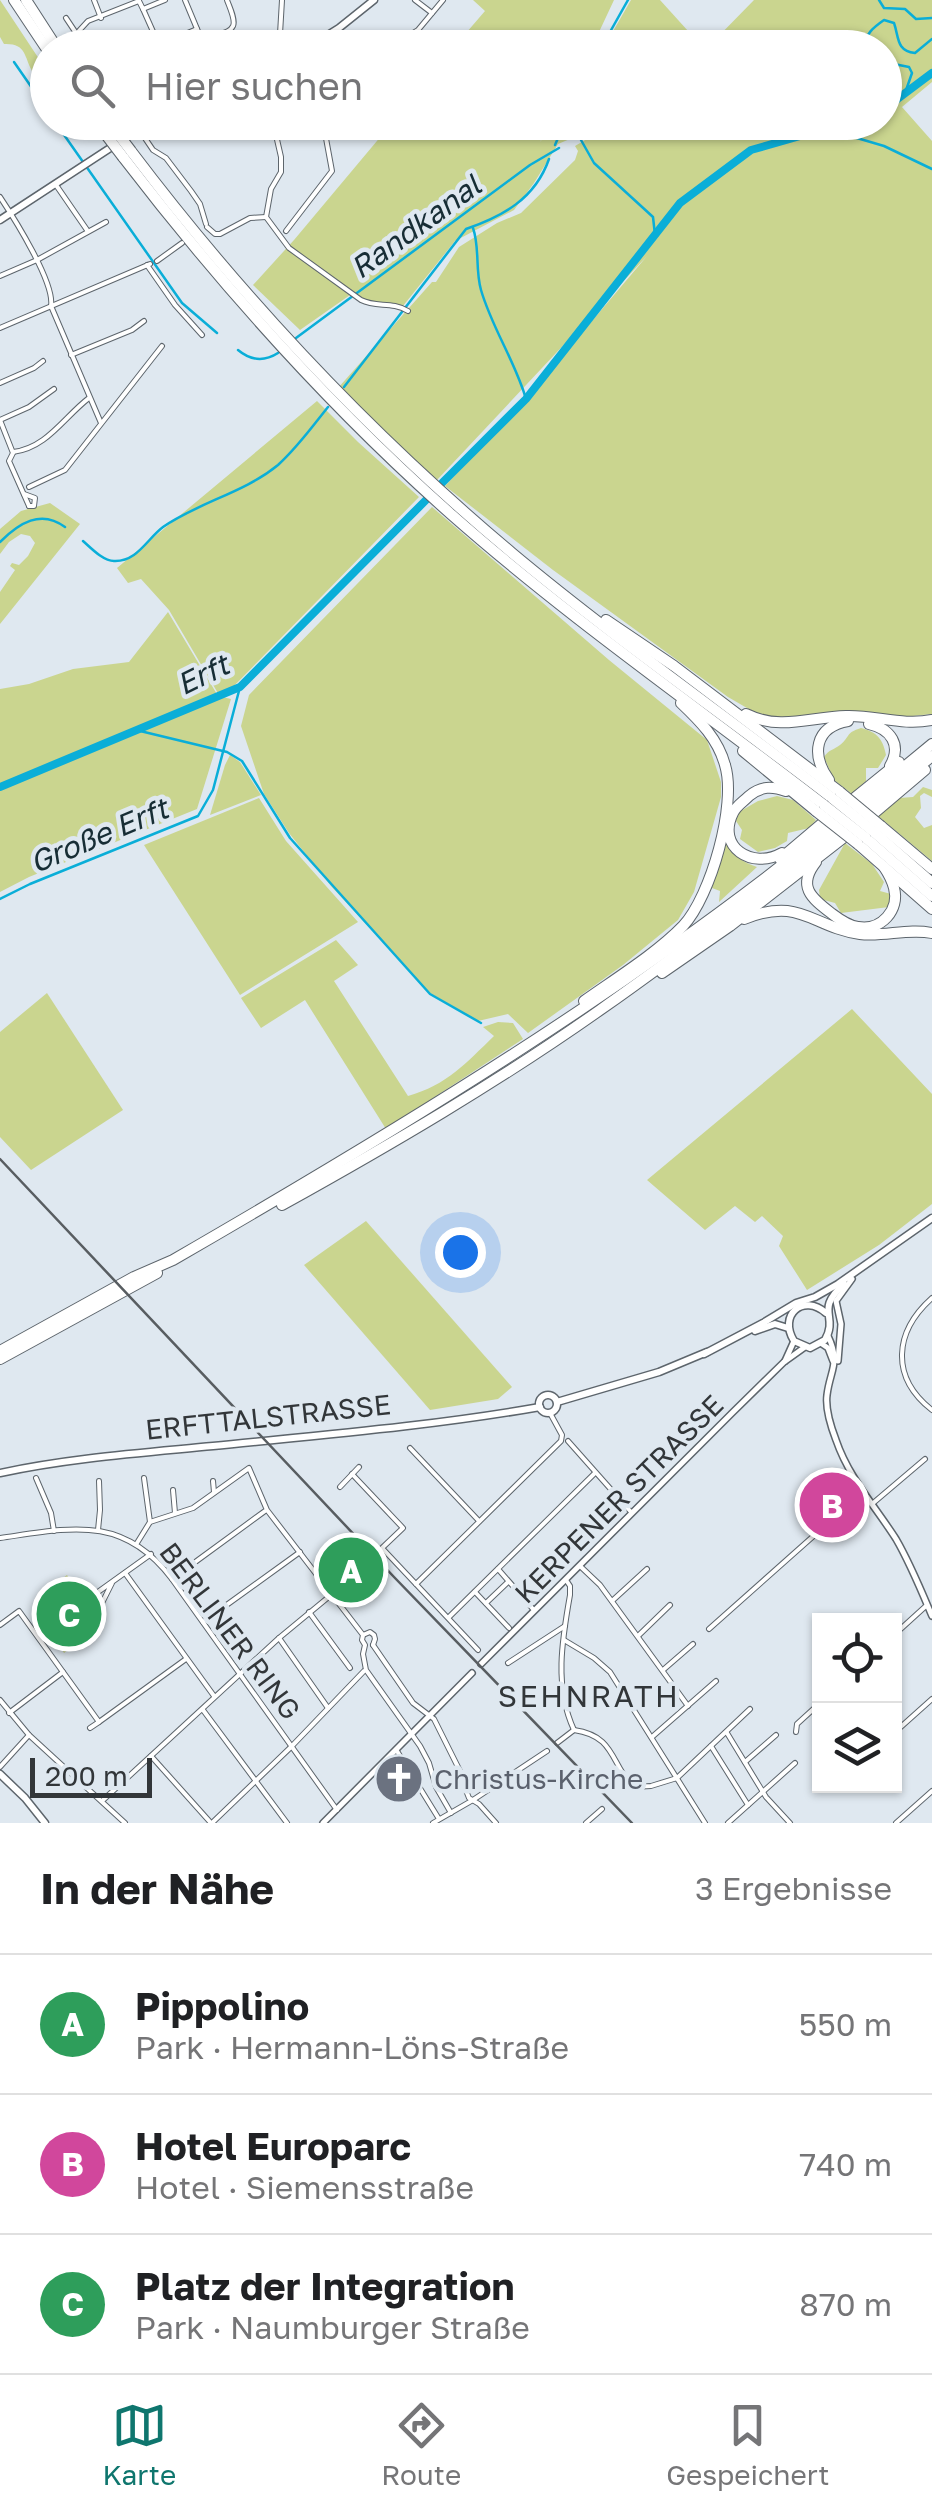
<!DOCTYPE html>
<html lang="de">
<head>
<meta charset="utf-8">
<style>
	:root { --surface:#fff; --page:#f6f6f6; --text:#202124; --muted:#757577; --line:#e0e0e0; --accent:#0f766e }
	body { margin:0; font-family:"Golos Text",sans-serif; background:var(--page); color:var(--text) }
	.controls { position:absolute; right:30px; bottom:30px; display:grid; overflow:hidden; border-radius:0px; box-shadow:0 2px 8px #0004 }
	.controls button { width:90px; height:90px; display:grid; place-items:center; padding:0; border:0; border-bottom:2px solid var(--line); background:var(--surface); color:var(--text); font:50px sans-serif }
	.scale { position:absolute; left:30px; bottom:25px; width:122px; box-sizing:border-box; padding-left:10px; border:5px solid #323639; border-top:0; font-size:28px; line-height:35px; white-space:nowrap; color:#323639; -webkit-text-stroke:8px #dfe8f0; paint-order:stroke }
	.you { position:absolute; left:460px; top:1252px; width:35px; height:35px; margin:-25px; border:8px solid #fff; border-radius:50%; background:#1a73e8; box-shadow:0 0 0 15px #1a73e833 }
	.badge { display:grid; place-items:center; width:65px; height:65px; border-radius:50%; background:var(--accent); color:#fff; font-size:32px; font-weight:700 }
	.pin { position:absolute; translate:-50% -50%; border:5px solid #fff; box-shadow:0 2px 10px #0006 }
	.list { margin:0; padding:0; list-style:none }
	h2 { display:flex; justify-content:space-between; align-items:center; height:130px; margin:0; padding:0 40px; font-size:42px }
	h2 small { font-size:32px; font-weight:400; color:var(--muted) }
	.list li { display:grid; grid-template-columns:65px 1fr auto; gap:30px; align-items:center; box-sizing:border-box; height:140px; padding:0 40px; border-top:2px solid var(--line) }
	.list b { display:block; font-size:38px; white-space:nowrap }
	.list p { margin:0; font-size:32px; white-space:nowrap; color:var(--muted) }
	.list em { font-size:32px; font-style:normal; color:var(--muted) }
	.icon { flex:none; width:55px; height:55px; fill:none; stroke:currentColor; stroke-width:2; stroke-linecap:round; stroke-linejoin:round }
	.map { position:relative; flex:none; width:932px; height:1823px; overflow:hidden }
	.search { position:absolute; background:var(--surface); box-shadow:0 2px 8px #0004; left:30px; right:30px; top:30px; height:110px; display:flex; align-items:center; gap:25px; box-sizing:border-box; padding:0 35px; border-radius:55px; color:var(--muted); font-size:38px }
	.sheet { height:550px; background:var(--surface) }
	nav { display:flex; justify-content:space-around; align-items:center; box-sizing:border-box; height:140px; border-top:2px solid var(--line); background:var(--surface); font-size:28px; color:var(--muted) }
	nav a { display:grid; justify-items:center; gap:5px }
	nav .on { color:var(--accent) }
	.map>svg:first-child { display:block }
	.green { fill:#cad58f }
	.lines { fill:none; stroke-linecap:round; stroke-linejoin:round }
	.stream { stroke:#0aaed8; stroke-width:2.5 }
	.river { stroke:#0aaed8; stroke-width:8 }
	.minor-casing { stroke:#5d656c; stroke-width:6 }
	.tertiary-casing { stroke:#5d656c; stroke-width:8 }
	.secondary-casing { stroke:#5d656c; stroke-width:9 }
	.motorway-casing { stroke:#5d656c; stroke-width:12 }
	.minor { stroke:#fff; stroke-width:4 }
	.tertiary { stroke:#fff; stroke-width:5 }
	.secondary { stroke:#fff; stroke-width:6 }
	.motorway { stroke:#fff; stroke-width:10 }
	.rail { stroke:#585d61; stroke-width:2.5 }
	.motorway-bridge-casing { stroke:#5d656c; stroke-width:12; stroke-linecap:butt }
	.motorway-bridge { stroke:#fff; stroke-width:10 }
	.labels { text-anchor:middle; stroke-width:9; stroke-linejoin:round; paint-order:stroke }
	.street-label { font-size:28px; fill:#323639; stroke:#dfe8f0 }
	.worship-label { font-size:28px; fill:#5b616d; stroke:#dfe8f0; text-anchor:start }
	.water-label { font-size:30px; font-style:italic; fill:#172d35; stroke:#dfe8f0 }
	.neighbourhood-label { font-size:30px; letter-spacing:2.5px; fill:#323639; stroke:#dfe8f0 }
</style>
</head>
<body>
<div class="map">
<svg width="932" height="1823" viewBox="0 0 932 1823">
	<rect width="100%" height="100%" fill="#dfe8f0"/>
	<g class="green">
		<path d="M0 0 47 71V94C43 87 37 79 32 71 24 56 26 43 4 44L0 37Z"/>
		<path d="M473 0H614L592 47H454L485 11Z"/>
		<path d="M631 0H660L698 42 695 47H604Z"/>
		<path d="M754 0H932V82L902 107 932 141V714L903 717 863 711 778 720 759 715 728 697 553 570 445 486 526 399 647 256 437 480 338 388 432 282H436L459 247 497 223 521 213 575 160 578 151 575 146 614 123 884 122V48L708 47Z"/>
		<path d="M392 123H479L495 133 502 123H550L540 142 554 123H608L558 144 534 183 514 210 455 241 403 306C389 302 376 305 363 300 344 292 326 273 310 260L307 262 350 295 300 330 253 285 294 240Z"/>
		<path d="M317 401 358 442 419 497 231 689 219 695 169 610 141 579 128 583 117 568Z"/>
		<path d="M50 503 80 524 0 624V592L15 570 10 566 12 563 19 565 28 556 35 543 30 536 21 534 9 542 0 554V529L21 511Z"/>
		<path d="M432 507 609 660 707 740 721 782V797L694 892 678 920 623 965 528 1033 508 1014 478 1021 430 993 331 886 289 833 264 794 241 726 249 695Z"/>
		<path d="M168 612 218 696 231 699 197 809 29 877 0 892V689L29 684 73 669 129 662Z"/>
		<path d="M861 728C877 732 883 739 886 755L878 768H866V781L852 794 834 780 824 757C829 749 834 750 840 745 851 736 845 733 861 728Z"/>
		<path d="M230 755 240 762 261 795 210 815 225 765Z"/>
		<path d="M923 787 932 790V797L924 793 920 796 921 808 915 817 924 828 932 825V861L878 816 899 798 913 797Z"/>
		<path d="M777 796 793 800 816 820 809 828 788 833 787 841 775 848 758 852 740 839 742 830 736 821 739 812 758 801Z"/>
		<path d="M259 798 286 841 358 922 240 995 144 845Z"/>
		<path d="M724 841 727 842C734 856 742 862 757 867L719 902 720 891 712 888Z"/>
		<path d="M845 843 872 864 884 882 880 891 891 894 889 907 841 913 835 903 820 899 819 890Z"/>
		<path d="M336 940 358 965 334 981 408 1096C447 1085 466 1063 494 1036L483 1027 498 1022 513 1023 523 1039 386 1129 305 1000 261 1028 241 998Z"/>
		<path d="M47 993 123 1110 31 1170 0 1137V1032Z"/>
		<path d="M852 1009 932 1094V1204L879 1245 807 1290 779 1246 783 1236 762 1216 755 1222 735 1206 705 1230 647 1180Z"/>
		<path d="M366 1221 512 1387 498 1399 430 1410 304 1265Z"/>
		<path d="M67 1575 97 1627 64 1653 51 1632 57 1627 36 1599Z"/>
	</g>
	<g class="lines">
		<g class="stream">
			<path d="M879 0 884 8 905 9 916 19 932 18"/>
			<path d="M601 48 628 0"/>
			<path d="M866 48C864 34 874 27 884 20L894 23C899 37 896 51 915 53L932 39"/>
			<path d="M14 62 48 111"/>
			<path d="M884 62 909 67 912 73 904 96"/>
			<path d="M884 71V79"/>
			<path d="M55 122 182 303 217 333"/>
			<path d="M823 128 884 146 932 169"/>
			<path d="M581 140 594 163 653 217 655 235"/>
			<path d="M781 140 784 131 793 122"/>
			<path d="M555 145 565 122"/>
			<path d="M473 228C480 248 475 269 481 290 492 328 515 361 526 399"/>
			<path d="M296 338 530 165 559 148"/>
			<path d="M238 350C250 360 264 362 278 353"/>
			<path d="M344 387 466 229C503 216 535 199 549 159"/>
			<path d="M83 541C91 548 103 561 114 561 137 562 147 539 163 527 199 502 244 493 278 465 297 448 312 427 328 407"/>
			<path d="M0 542C19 523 41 509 65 527"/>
			<path d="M136 730 227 752 242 761 290 838 430 994 481 1023"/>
			<path d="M0 899 30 884 198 816 213 790 240 687"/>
		</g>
		<g class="river">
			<path d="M884 109 932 73"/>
			<path d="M442 483 526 399 680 203 751 150 849 122"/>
			<path d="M0 787 240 687 426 500"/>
		</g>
		<g class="minor-casing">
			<g id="minor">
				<path d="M94 0 101 18"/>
				<path d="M185 0 200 36C208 36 229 35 233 26 236 20 229 6 227 0"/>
				<path d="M415 0 432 13"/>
				<path d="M139 1 143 9 165 0"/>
				<path d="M143 9 159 45 197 29"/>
				<path d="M66 18 86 48"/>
				<path d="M77 33 88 21 139 1"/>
				<path d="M282 45 280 34 282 0"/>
				<path d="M388 48 418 30 443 0"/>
				<path d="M134 122 153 150 166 158 191 191 200 204 206 224"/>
				<path d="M273 122 281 157V172L271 189 266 217 289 248 361 300C377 308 391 301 408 311"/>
				<path d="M355 122 356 126"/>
				<path d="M244 131 257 122"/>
				<path d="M56 185 87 230"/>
				<path d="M0 197C14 218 55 283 51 306L101 423"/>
				<path d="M207 227 215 234H220L250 218 266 217"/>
				<path d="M286 231 332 171 323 122"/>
				<path d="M157 261 182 243"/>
				<path d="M147 265 175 305 202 335"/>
				<path d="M0 276 37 260 106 222"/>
				<path d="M0 328 150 264"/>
				<path d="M71 355 132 330 144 321"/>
				<path d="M0 383 34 368 43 361"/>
				<path d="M13 452C47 448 64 417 89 398"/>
				<path d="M29 487 65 470 162 346"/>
				<path d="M24 494 35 498 34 506H29"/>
				<path d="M29 506 9 461 13 453 0 420 29 407 54 389"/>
				<path d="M932 1298C894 1332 890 1377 932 1410"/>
				<path d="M568 1441 631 1512"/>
				<path d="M410 1448 479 1521"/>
				<path d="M352 1474 403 1528 382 1548 478 1650"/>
				<path d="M36 1478 51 1513 54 1531"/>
				<path d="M144 1478 150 1522"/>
				<path d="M213 1481 214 1492"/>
				<path d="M340 1487 359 1467"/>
				<path d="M173 1490 175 1513"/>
				<path d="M872 1504 925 1459"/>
				<path d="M98 1530 100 1510 99 1481"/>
				<path d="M0 1538C70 1528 123 1514 172 1579L337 1810"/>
				<path d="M137 1543 150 1522 193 1508 249 1468 267 1510 363 1635 362 1640 365 1645 363 1654 366 1670 420 1746 429 1763 436 1787 451 1813"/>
				<path d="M580 1566 600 1585 688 1706"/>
				<path d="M498 1569 533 1609"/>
				<path d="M125 1573 214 1696"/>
				<path d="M172 1579 265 1511"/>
				<path d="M566 1580 570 1586V1595C562 1640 554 1687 574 1730"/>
				<path d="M112 1583 99 1609 93 1611 89 1600 91 1597 151 1554"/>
				<path d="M416 1584 561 1441 562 1435 550 1413"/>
				<path d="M475 1592 509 1628"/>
				<path d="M612 1601 647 1569"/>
				<path d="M486 1603 508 1582"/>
				<path d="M309 1612 350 1668"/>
				<path d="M449 1617 595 1473"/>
				<path d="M203 1622 300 1552"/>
				<path d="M0 1625 19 1611 99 1722 90 1728"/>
				<path d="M709 1629 863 1492"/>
				<path d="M363 1635 370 1632 374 1635 375 1639 373 1645"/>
				<path d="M894 1635 927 1605"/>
				<path d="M638 1636 670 1605"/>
				<path d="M279 1638 328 1708"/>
				<path d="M564 1640 594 1658 610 1672 705 1823"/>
				<path d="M373 1645 413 1703 434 1719 464 1779 463 1783 469 1798 479 1804 496 1823"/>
				<path d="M508 1663 565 1626"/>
				<path d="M663 1670 693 1644"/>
				<path d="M0 1700 29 1735 125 1823"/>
				<path d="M203 1710 287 1823"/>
				<path d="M9 1713 63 1672"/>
				<path d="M99 1722 186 1659"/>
				<path d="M574 1730C615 1736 610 1762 633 1787L651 1786 677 1778 750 1709"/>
				<path d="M796 1732 797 1724 820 1703"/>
				<path d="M727 1733 766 1797 790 1823"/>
				<path d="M894 1733 932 1699"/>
				<path d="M652 1737 716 1681"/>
				<path d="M557 1743 574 1730"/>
				<path d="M711 1746 748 1805"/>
				<path d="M397 1751 439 1819"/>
				<path d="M151 1756 211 1823"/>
				<path d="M745 1762 776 1735"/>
				<path d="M0 1767 29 1735"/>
				<path d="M102 1801 279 1638 331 1595"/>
				<path d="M212 1823 291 1747 364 1671"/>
				<path d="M433 1823 473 1800 547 1751"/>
				<path d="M586 1823 602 1809"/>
				<path d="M728 1823 795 1763"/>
				<path d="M896 1823 932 1791"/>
			</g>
		</g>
		<g class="tertiary-casing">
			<g id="tertiary">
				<path d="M828 1336C841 1363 830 1370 827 1395 825 1410 831 1427 836 1440 849 1478 875 1506 896 1539 910 1563 921 1590 932 1616"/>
				<path d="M822 1344 828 1348 833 1361"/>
				<path d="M785 1361 794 1341"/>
				<path d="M838 1361 841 1324 836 1301 852 1279"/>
				<path d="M481 1664 732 1413 784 1362 805 1347"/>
				<path d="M323 1823 472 1673"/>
			</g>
		</g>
		<g class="secondary-casing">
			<g id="secondary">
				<path d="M281 48 288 41 295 45H310"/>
				<path d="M307 48 339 28 374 0"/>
				<path d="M0 220 150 122"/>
				<path d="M826 1313C803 1293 778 1315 794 1341L810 1348 825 1340C839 1315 814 1311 844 1284"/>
				<path d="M755 1331 775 1324 788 1328"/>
				<path d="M704 1354 763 1323 796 1303 815 1297 838 1284 932 1218"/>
				<circle cx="548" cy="1404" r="9"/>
				<path d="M557 1402 659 1372 707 1352"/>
				<path d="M0 1473C70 1458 141 1453 213 1446 322 1435 432 1426 540 1407"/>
				<path d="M0 1774 25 1798 45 1823"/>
			</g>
		</g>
		<g class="motorway-casing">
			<g id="motorway">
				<path d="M14 0 48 51"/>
				<path d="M26 0 57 48"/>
				<path d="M98 122 107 136"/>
				<path d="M131 151C243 299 370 434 512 553 615 639 726 716 832 798"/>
				<path d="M123 157C222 286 330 407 452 515 570 619 700 709 824 805"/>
				<path d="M606 620 674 666 840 792"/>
				<path d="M746 714C781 731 810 717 846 716 876 715 902 726 932 720"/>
				<path d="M869 724C891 729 902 745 890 766"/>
				<path d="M743 751 816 811"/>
				<path d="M829 780C811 755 814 727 848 721"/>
				<path d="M846 805 899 762"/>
				<path d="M852 810 932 744"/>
				<path d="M857 817 932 756"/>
				<path d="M866 820 925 770"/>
				<path d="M881 826 932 869"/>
				<path d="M874 832 932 883"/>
				<path d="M866 838 932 896"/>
				<path d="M858 844 932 909"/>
				<path d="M782 853C752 870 716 847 733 813 736 806 743 802 749 796 761 786 772 786 786 791"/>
				<path d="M780 859 832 815"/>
				<path d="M816 862C797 886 811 898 831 913 839 919 848 926 858 927 881 931 900 910 894 888 892 880 888 873 884 867"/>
				<path d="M744 919C801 896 811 927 860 934 884 937 908 928 932 933"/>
				<path d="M662 973 730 926 852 831"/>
				<path d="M584 1001C615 979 657 953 683 926 711 896 737 804 725 765 718 739 700 721 681 703"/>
				<path d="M282 1205C390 1145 498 1082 600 1010 683 952 763 890 844 828"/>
				<path d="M0 1351 134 1277 173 1260C403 1127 631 989 839 820"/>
				<path d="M0 1359 157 1273"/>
			</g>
		</g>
		<use href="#minor" class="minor"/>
		<use href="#tertiary" class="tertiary"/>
		<use href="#secondary" class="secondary"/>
		<use href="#motorway" class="motorway"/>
		<path class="rail" d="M0 1159 394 1577 632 1823"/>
		<g class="motorway-bridge-casing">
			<g id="motorway-bridge">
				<path d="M115 130 131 151"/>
				<path d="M107 136 123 157"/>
				<path d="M840 792 881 826"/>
				<path d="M832 798 874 832"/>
				<path d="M824 805 866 838"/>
				<path d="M816 811 858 844"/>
			</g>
		</g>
		<use href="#motorway-bridge" class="motorway-bridge"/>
	</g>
	<defs>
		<g id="church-disc" transform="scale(2.5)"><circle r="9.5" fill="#6b7280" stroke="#dfe8f0"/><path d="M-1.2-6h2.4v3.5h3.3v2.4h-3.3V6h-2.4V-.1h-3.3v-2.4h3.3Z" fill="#fff"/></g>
	</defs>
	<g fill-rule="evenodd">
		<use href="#church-disc" x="399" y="1779"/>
	</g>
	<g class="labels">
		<g class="street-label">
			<text transform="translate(268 1417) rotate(-6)" y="10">ERFTTALSTRASSE</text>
			<text transform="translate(619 1499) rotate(-45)" y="10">KERPENER STRASSE</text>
			<text transform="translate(230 1631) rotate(53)" y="10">BERLINER RING</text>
		</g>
		<g class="worship-label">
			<text x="434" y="1789">Christus-Kirche</text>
		</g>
		<g class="water-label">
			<text transform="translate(416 227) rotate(-36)" y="10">Randkanal</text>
			<text transform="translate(203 675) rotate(-26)" y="10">Erft</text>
			<text transform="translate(99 836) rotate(-23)" y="10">Große Erft</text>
		</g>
		<g class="neighbourhood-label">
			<text x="589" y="1707">SEHNRATH</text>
		</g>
	</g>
</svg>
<div class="controls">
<button><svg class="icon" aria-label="locate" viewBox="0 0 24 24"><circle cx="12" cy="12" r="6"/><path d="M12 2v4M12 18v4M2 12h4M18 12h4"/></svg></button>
<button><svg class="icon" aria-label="layers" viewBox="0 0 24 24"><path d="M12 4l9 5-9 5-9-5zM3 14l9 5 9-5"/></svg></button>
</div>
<div class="scale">200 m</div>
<div class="you"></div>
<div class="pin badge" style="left:351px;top:1570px;background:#2e9e5b">A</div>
<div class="pin badge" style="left:832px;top:1505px;background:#d1479c">B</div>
<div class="pin badge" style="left:69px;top:1614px;background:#2e9e5b">C</div>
<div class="search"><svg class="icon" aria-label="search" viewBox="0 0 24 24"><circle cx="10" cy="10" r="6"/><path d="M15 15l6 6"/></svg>Hier suchen</div>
</div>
<section class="sheet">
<h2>In der Nähe<small>3 Ergebnisse</small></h2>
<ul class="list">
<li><span class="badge" style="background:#2e9e5b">A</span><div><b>Pippolino</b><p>Park · Hermann-Löns-Straße</p></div><em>550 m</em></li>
<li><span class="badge" style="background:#d1479c">B</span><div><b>Hotel Europarc</b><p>Hotel · Siemensstraße</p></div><em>740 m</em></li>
<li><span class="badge" style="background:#2e9e5b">C</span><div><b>Platz der Integration</b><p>Park · Naumburger Straße</p></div><em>870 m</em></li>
</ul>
</section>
<nav>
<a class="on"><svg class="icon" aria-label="map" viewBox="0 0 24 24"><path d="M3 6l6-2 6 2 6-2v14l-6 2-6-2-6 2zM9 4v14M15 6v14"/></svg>Karte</a>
<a><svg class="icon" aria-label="directions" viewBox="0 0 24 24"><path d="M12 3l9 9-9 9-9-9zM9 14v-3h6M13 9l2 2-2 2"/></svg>Route</a>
<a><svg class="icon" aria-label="saved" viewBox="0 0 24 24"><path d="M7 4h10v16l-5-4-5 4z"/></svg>Gespeichert</a>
</nav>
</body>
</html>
